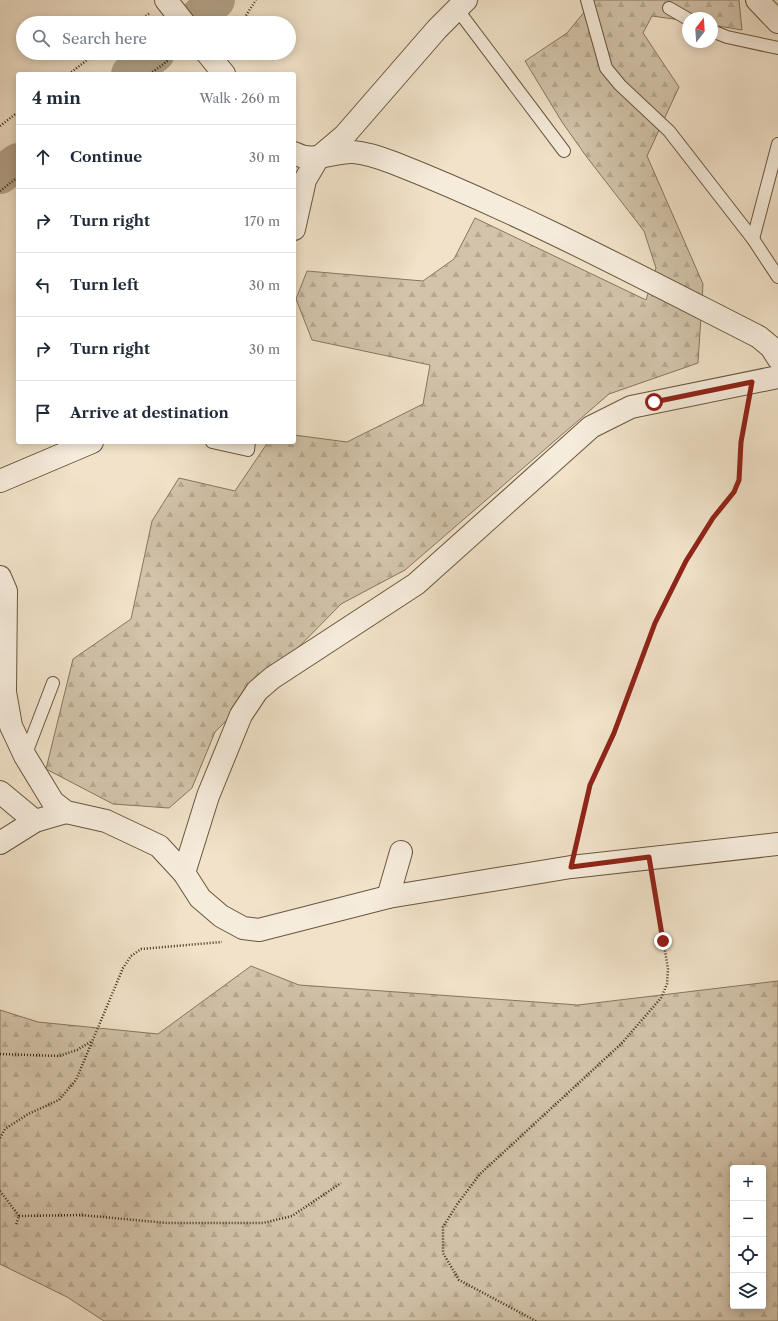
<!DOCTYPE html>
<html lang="en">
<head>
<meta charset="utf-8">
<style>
	:root { --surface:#fff; --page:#f2f2f3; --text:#1f2937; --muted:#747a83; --line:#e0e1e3 }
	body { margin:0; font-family:"Libre Caslon Text",serif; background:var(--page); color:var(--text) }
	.controls { position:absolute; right:12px; bottom:12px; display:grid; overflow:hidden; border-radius:4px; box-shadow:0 2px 10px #0003 }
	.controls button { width:36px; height:36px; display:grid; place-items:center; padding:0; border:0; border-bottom:1px solid var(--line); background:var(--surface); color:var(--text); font:20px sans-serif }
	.compass { position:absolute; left:682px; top:12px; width:36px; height:36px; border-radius:50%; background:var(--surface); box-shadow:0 2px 10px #0003; rotate:17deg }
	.stop { position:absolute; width:12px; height:12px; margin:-9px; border:3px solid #8f2418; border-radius:50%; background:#fff }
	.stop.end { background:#8f2418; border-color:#fff; box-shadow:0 1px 4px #0008 }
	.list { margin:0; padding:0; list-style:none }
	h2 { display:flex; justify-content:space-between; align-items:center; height:52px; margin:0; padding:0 16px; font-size:17px }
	h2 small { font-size:13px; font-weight:400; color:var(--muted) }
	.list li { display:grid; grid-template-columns:26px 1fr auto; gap:12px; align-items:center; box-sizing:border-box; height:64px; padding:0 16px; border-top:1px solid var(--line) }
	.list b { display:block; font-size:15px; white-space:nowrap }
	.list em { font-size:13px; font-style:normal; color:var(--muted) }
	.icon { flex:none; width:22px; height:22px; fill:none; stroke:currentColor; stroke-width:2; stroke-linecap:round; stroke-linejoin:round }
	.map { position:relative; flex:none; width:778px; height:1321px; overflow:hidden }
	.search { position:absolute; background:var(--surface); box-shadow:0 2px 10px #0003; left:16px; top:16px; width:280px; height:44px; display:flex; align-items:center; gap:10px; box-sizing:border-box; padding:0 14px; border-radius:22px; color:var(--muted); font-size:15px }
	.panel { position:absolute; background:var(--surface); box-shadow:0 2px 10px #0003; left:16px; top:72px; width:280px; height:372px; border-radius:4px }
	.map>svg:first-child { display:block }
	.forest { fill:url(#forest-firs); stroke:#87765d; fill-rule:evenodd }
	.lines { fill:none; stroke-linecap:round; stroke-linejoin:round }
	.river { stroke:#b3a38a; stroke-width:38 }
	.lane-casing { stroke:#69573e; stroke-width:14 }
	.street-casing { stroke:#69573e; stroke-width:24 }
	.path { stroke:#3c2910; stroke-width:2.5; stroke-dasharray:1 2; stroke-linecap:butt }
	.lane { stroke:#f6ecdc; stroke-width:12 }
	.street { stroke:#f6ecdc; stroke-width:22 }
	.route { stroke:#8f2418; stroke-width:5 }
</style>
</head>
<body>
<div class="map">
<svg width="778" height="1321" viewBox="0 0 778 1321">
	<defs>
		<pattern id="forest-firs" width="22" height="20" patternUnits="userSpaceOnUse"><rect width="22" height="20" fill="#d2c3aa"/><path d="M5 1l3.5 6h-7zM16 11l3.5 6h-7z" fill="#b5a891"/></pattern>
	</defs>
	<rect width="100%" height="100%" fill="#f1e2c9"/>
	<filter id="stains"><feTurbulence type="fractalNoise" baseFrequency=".005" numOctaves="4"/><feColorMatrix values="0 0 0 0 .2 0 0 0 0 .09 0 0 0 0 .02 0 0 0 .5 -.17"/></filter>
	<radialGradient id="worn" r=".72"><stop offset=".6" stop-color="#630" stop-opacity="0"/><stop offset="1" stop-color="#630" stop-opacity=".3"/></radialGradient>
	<g class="forest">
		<path d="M594 0H739L742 30 712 25V18H688V21L652 16 643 33 679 87 647 156 703 284 698 363 609 394 405 570 341 604 215 732 192 788 169 808 113 804 46 769 73 659 131 619 152 521 179 478 235 491 268 442H294V435L347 442 423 404 430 365 312 340 296 299 307 271 423 281 454 259 475 218 646 300 656 268 644 231 586 156 562 122 525 61 567 33Z"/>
		<path d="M251 966 299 985 578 1005 778 981V1321H104L67 1297 0 1264V1010L38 1022 158 1034ZM733 1168H763V1306H733Z"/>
	</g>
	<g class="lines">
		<g class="river">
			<path d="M193 23 216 0"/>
			<path d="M130 74 156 53"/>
			<path d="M0 175 18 162"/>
		</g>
		<g class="lane-casing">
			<g id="lane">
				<path d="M587 0 606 68 620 85 669 131 753 239 778 277"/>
				<path d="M669 8 688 19"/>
				<path d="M457 9 564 151"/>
				<path d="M712 31 727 37 778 48"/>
				<path d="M753 239 778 144"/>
				<path d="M212 442 248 450 249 442"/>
				<path d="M25 756 53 683"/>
			</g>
		</g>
		<g class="street-casing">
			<g id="street">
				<path d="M166 0 184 23"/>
				<path d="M757 0 778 22"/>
				<path d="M207 53 224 74"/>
				<path d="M294 153C313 164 333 151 353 152 367 153 381 158 394 163 519 212 639 276 759 337L771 347 778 358"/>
				<path d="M294 229 305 180 318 158 344 136 437 29 466 0"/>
				<path d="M0 481 92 442"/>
				<path d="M0 577 6 591 5 692 11 726 25 756 53 802 66 812 106 821 159 846 184 873 200 898 221 916 243 928 259 930 388 897 571 867 778 844"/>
				<path d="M0 792 35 821"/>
				<path d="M0 843 35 821 66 812"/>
				<path d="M184 873 208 796 241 715 257 691 272 678 416 584 591 427 631 407 778 377"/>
				<path d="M388 897 401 852"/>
			</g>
		</g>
		<g class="path">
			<path d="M136 23 150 13"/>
			<path d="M241 23 256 0"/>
			<path d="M69 74 96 53"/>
			<path d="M150 74 178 53"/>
			<path d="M0 126 18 112"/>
			<path d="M0 191 18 177"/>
			<path d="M576 845 591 785 615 733 655 623 686 561 713 518 734 492 739 480 741 442 748 404"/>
			<path d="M0 1054 59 1056 77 1050 92 1041"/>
			<path d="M0 1138 5 1129 28 1114 59 1100 76 1080 123 968 131 956 141 949 222 942"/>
			<path d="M0 1191 19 1216 16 1225"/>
			<path d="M19 1216 81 1215 167 1223H263L292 1216 341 1183"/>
			<path d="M536 1321 459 1280 443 1253V1227L458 1203 480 1174 621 1044 661 998 667 984 668 969 653 879"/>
		</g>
		<use href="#lane" class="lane"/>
		<use href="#street" class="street"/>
	</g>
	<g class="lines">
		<path class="route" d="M654 402 752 382 741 442 739 480 734 492 713 518 686 561 655 623 614 733 590 785 571 867 649 857 663 941"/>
	</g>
	<rect width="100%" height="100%" filter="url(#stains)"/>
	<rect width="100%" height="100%" fill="url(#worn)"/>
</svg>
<div class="controls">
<button>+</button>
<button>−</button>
<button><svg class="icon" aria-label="locate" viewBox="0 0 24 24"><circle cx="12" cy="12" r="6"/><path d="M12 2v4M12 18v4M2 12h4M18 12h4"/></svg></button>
<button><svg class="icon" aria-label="layers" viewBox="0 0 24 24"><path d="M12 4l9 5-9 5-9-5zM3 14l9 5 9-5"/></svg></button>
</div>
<svg class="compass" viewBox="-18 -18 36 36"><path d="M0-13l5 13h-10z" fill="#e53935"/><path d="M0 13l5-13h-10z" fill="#747a83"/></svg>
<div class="stop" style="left:654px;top:402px"></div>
<div class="stop end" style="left:663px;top:941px"></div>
<div class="search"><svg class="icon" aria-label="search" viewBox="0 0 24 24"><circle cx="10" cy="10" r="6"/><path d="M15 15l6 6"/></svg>Search here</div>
<section class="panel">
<h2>4 min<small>Walk · 260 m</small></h2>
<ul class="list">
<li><svg class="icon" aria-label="ahead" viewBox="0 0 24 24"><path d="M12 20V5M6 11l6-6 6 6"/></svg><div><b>Continue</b></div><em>30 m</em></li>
<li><svg class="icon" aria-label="right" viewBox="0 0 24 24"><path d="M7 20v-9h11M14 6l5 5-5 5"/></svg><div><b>Turn right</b></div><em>170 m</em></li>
<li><svg class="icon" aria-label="left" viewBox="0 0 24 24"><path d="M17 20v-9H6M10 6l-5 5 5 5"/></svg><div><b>Turn left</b></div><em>30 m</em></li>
<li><svg class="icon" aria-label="right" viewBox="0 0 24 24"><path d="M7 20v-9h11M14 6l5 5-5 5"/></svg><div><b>Turn right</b></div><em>30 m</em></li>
<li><svg class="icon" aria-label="arrive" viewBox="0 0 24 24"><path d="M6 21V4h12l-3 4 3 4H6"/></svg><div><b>Arrive at destination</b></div></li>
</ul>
</section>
</div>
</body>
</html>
